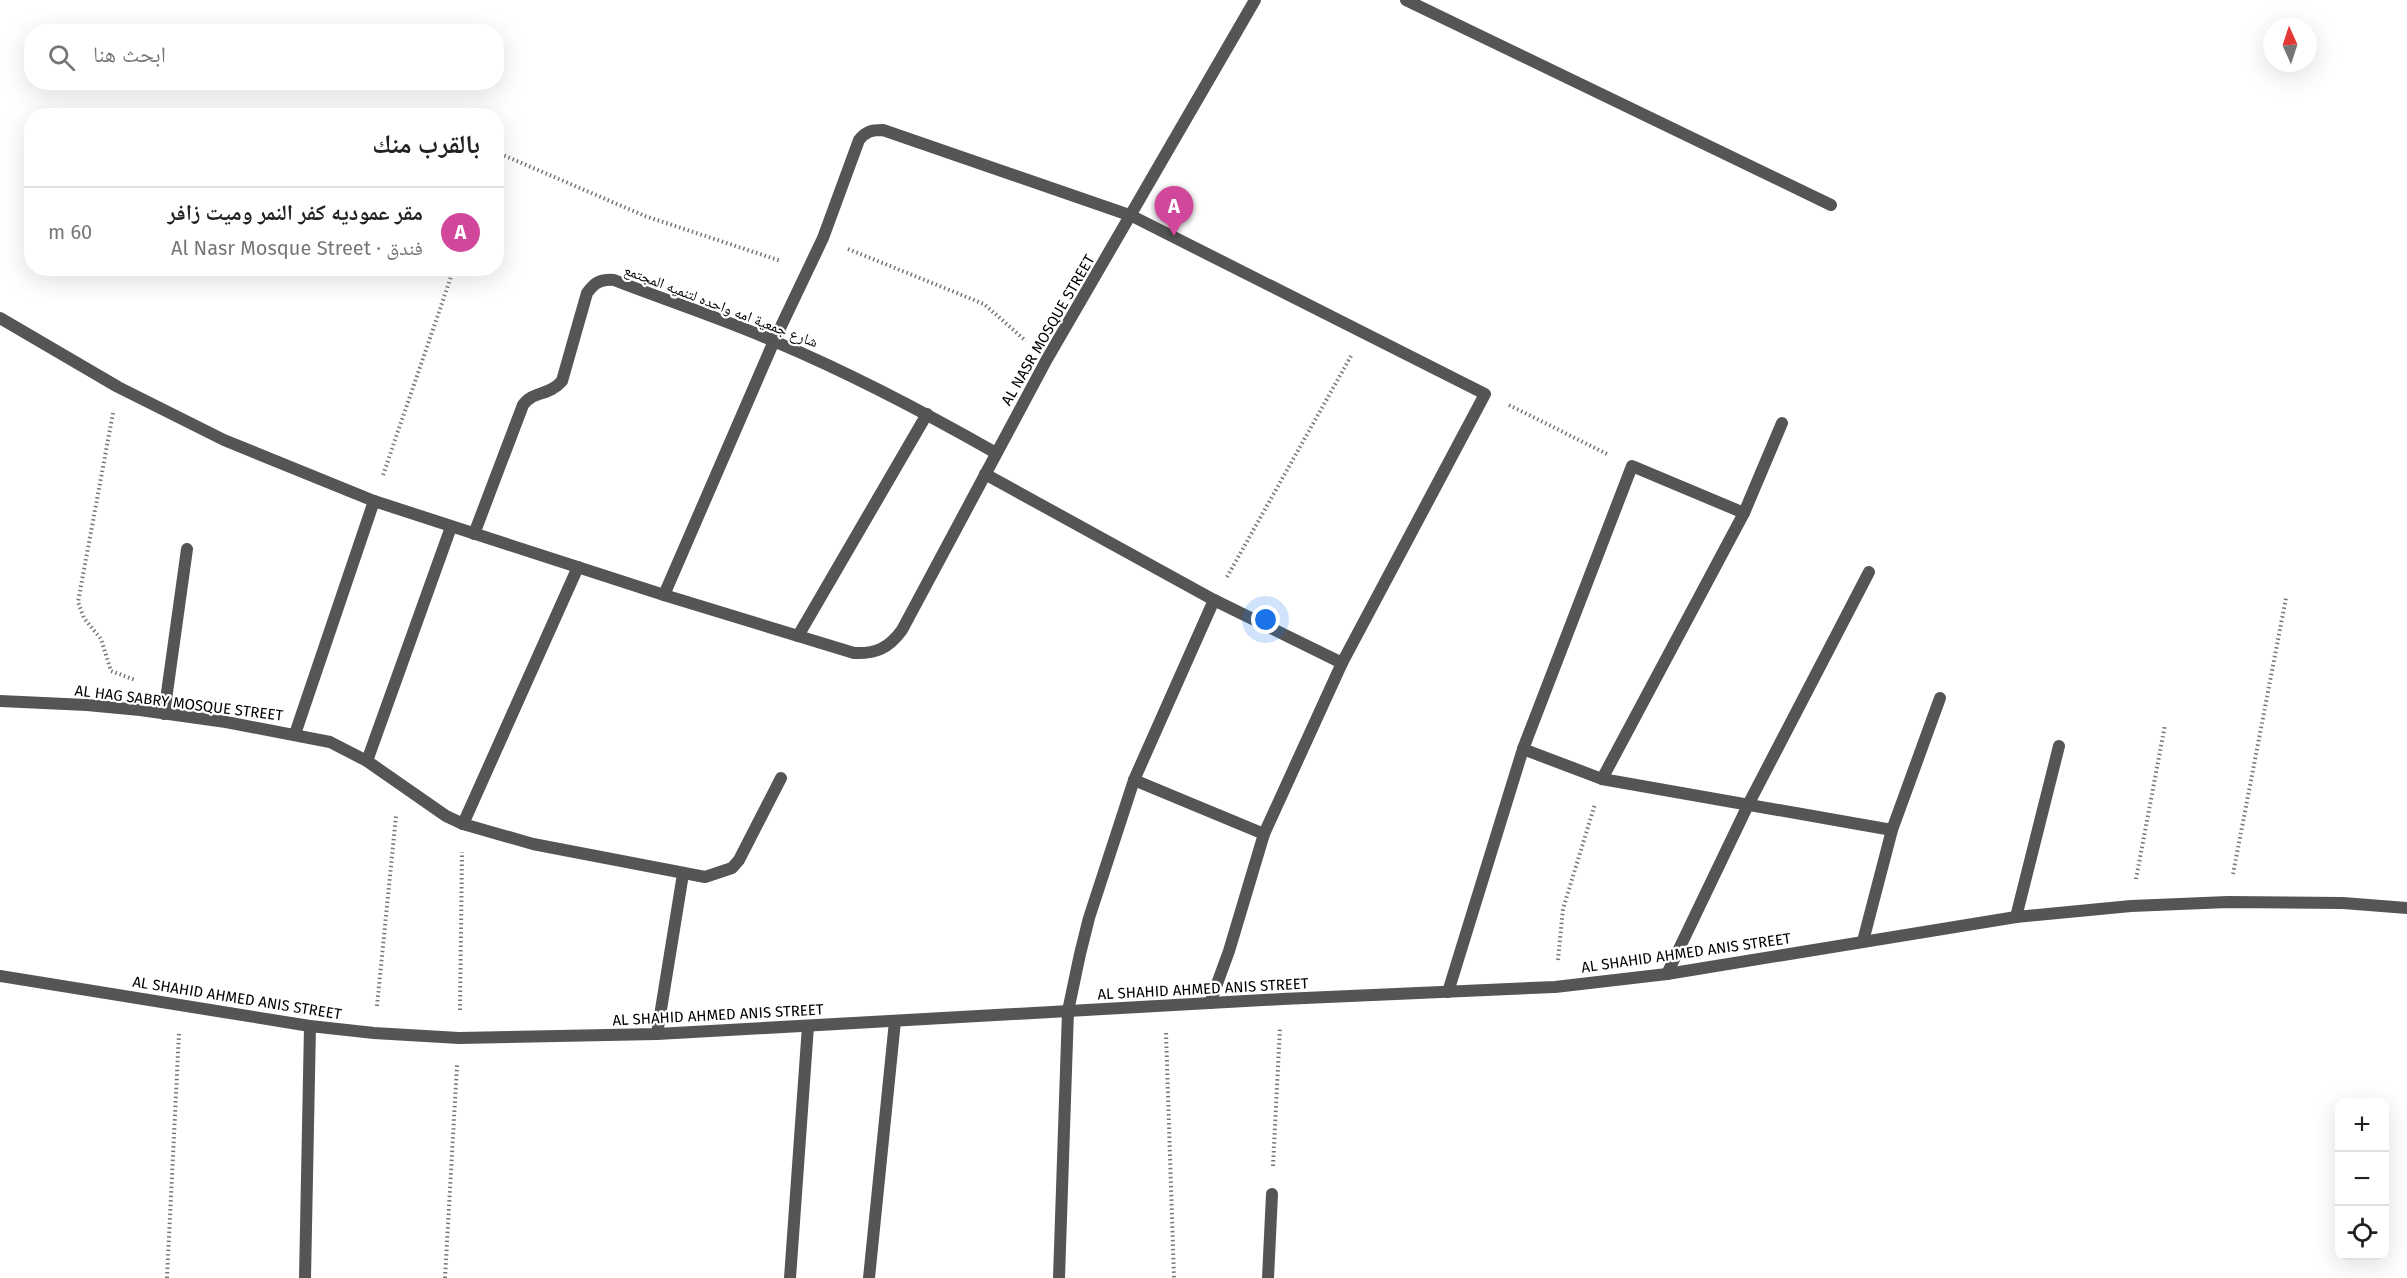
<!DOCTYPE html>
<html lang="ar">
<head>
<meta charset="utf-8">
<style>
	:root { --surface:#fff; --page:#f2f2f2; --text:#222; --muted:#767676; --line:#e0e0e0; --accent:#000 }
	body { margin:0; font-family:"Fira Sans","Noto Naskh Arabic",sans-serif; background:var(--page); color:var(--text); direction:rtl }
	.controls { position:absolute; right:18px; bottom:18px; display:grid; overflow:hidden; border-radius:12px; box-shadow:0 6px 24px #0002 }
	.controls button { width:54px; height:54px; display:grid; place-items:center; padding:0; border:0; border-bottom:2px solid var(--line); background:var(--surface); color:var(--text); font:30px sans-serif }
	.compass { position:absolute; left:2263px; top:18px; width:54px; height:54px; border-radius:50%; background:var(--surface); box-shadow:0 6px 24px #0002; rotate:357deg }
	.you { position:absolute; left:1266px; top:620px; width:21px; height:21px; margin:-15px; border:4px solid #fff; border-radius:50%; background:#1a73e8; box-shadow:0 0 0 9px #1a73e833 }
	.badge { display:grid; place-items:center; width:39px; height:39px; border-radius:50%; background:var(--accent); color:#fff; font-size:20px; font-weight:700 }
	.pin { position:absolute; translate:-50% -50px; filter:drop-shadow(0 2px 3px #0008) }
	.pin::after { content:''; position:absolute; top:32px; width:21px; height:18px; background:inherit; clip-path:polygon(0 0,100% 0,50% 100%) }
	.list { margin:0; padding:0; list-style:none }
	h2 { display:flex; justify-content:space-between; align-items:center; height:78px; margin:0; padding:0 24px; font-size:26px }
	h2 small { font-size:20px; font-weight:400; color:var(--muted) }
	.list li { display:grid; grid-template-columns:39px 1fr auto; gap:18px; align-items:center; box-sizing:border-box; height:90px; padding:0 24px; border-top:2px solid var(--line) }
	.list b { display:block; font-size:22px; white-space:nowrap }
	.list p { margin:0; font-size:20px; white-space:nowrap; color:var(--muted) }
	.list em { font-size:20px; font-style:normal; color:var(--muted) }
	.icon { flex:none; width:33px; height:33px; fill:none; stroke:currentColor; stroke-width:2; stroke-linecap:round; stroke-linejoin:round }
	.map { position:relative; flex:none; width:2407px; height:1278px; overflow:hidden; direction:ltr }
	.search { position:absolute; background:var(--surface); box-shadow:0 6px 24px #0002; left:24px; top:24px; width:480px; height:66px; display:flex; align-items:center; gap:15px; box-sizing:border-box; padding:0 21px; border-radius:24px; color:var(--muted); font-size:22px }
	.panel { position:absolute; background:var(--surface); box-shadow:0 6px 24px #0002; left:24px; top:108px; width:480px; height:168px; border-radius:24px; direction:rtl }
	.map>svg:first-child { display:block }
	.lines { fill:none; stroke-linecap:round; stroke-linejoin:round }
	.path { stroke:#777; stroke-width:4; stroke-dasharray:1.5 3; stroke-linecap:butt }
	.street { stroke:#555; stroke-width:12 }
	.labels { text-anchor:middle; stroke-width:4.5; stroke-linejoin:round; paint-order:stroke }
	.street-label { font-size:15px; fill:#000; stroke:#fff }
</style>
</head>
<body>
<div class="map">
<svg width="2407" height="1278" viewBox="0 0 2407 1278">
	<rect width="100%" height="100%" fill="#fff"/>
	<g class="lines">
		<g class="path">
			<path d="M496 152 645 216 781 261"/>
			<path d="M848 249 984 304 1026 341"/>
			<path d="M1509 405 1607 454"/>
			<path d="M113 413 78 602 84 618 101 639 111 671 135 680"/>
			<path d="M383 475 454 268"/>
			<path d="M1227 577 1351 356"/>
			<path d="M2233 874 2286 598"/>
			<path d="M2136 879 2165 725"/>
			<path d="M1558 960 1563 909 1595 804"/>
			<path d="M377 1006 396 816"/>
			<path d="M460 1010 462 852"/>
			<path d="M1166 1033 1174 1278"/>
			<path d="M1273 1166 1280 1027"/>
			<path d="M167 1278 179 1033"/>
			<path d="M445 1278 457 1065"/>
		</g>
		<g class="street">
			<path d="M1406 0 1831 205"/>
			<path d="M0 318 118 387 224 440 374 501 664 595 854 653C876 654 889 648 902 630L1047 359 1255 0"/>
			<path d="M985 474 1214 600 1342 663"/>
			<path d="M474 534 523 405C532 391 549 396 562 381L587 293C595 282 601 279 614 280 668 301 723 319 776 342 852 374 924 412 996 453"/>
			<path d="M664 595 774 341 823 238 859 140C866 131 872 130 883 130L1132 216 1485 394 1342 663 1264 834 1229 951 1210 1003"/>
			<path d="M798 636 927 414"/>
			<path d="M0 701 87 705 140 710 226 722 330 742 367 761 446 816 463 824 533 844 705 877 732 868 739 860 781 778"/>
			<path d="M164 714 187 549"/>
			<path d="M295 734 374 501"/>
			<path d="M1523 749 1602 779 1892 830 1863 941"/>
			<path d="M367 761 451 527"/>
			<path d="M1602 779 1744 513 1782 423"/>
			<path d="M1134 780 1264 834"/>
			<path d="M463 824 578 567"/>
			<path d="M1892 830 1940 698"/>
			<path d="M2016 917 2059 746"/>
			<path d="M1667 974 1749 803 1869 572"/>
			<path d="M0 976 310 1026 374 1033 459 1038 657 1034 1282 999 1555 987 1667 974 2016 917 2131 906 2228 902 2343 903 2407 908"/>
			<path d="M1448 992 1523 749 1632 466 1744 513"/>
			<path d="M657 1034 683 874"/>
			<path d="M305 1278 310 1026"/>
			<path d="M790 1278 808 1026"/>
			<path d="M869 1278 895 1021"/>
			<path d="M1059 1278 1068 1011 1080 954 1089 918 1134 780 1214 600"/>
			<path d="M1268 1278 1272 1194"/>
		</g>
	</g>
	<g class="labels">
		<g class="street-label">
			<text transform="translate(721 306) rotate(21)" y="5">شارع جمعية امه واحده لتنميه المجتمع</text>
			<text transform="translate(1048 330) rotate(-60)" y="5">AL NASR MOSQUE STREET</text>
			<text transform="translate(179 703) rotate(7)" y="5">AL HAG SABRY MOSQUE STREET</text>
			<text transform="translate(1686 953) rotate(-8)" y="5">AL SHAHID AHMED ANIS STREET</text>
			<text transform="translate(1203 989) rotate(-3)" y="5">AL SHAHID AHMED ANIS STREET</text>
			<text transform="translate(237 998) rotate(9)" y="5">AL SHAHID AHMED ANIS STREET</text>
			<text transform="translate(718 1015) rotate(-3)" y="5">AL SHAHID AHMED ANIS STREET</text>
		</g>
	</g>
</svg>
<div class="controls">
<button>+</button>
<button>−</button>
<button><svg class="icon" aria-label="locate" viewBox="0 0 24 24"><circle cx="12" cy="12" r="6"/><path d="M12 2v4M12 18v4M2 12h4M18 12h4"/></svg></button>
</div>
<svg class="compass" viewBox="-18 -18 36 36"><path d="M0-13l5 13h-10z" fill="#e53935"/><path d="M0 13l5-13h-10z" fill="#767676"/></svg>
<div class="you"></div>
<div class="pin badge" style="left:1174px;top:236px;background:#d1479c">A</div>
<div class="search"><svg class="icon" aria-label="search" viewBox="0 0 24 24"><circle cx="10" cy="10" r="6"/><path d="M15 15l6 6"/></svg>ابحث هنا</div>
<section class="panel">
<h2>بالقرب منك<small></small></h2>
<ul class="list">
<li><span class="badge" style="background:#d1479c">A</span><div><b>مقر عموديه كفر النمر وميت زافر</b><p>فندق · Al Nasr Mosque Street</p></div><em>60 m</em></li>
</ul>
</section>
</div>
</body>
</html>
